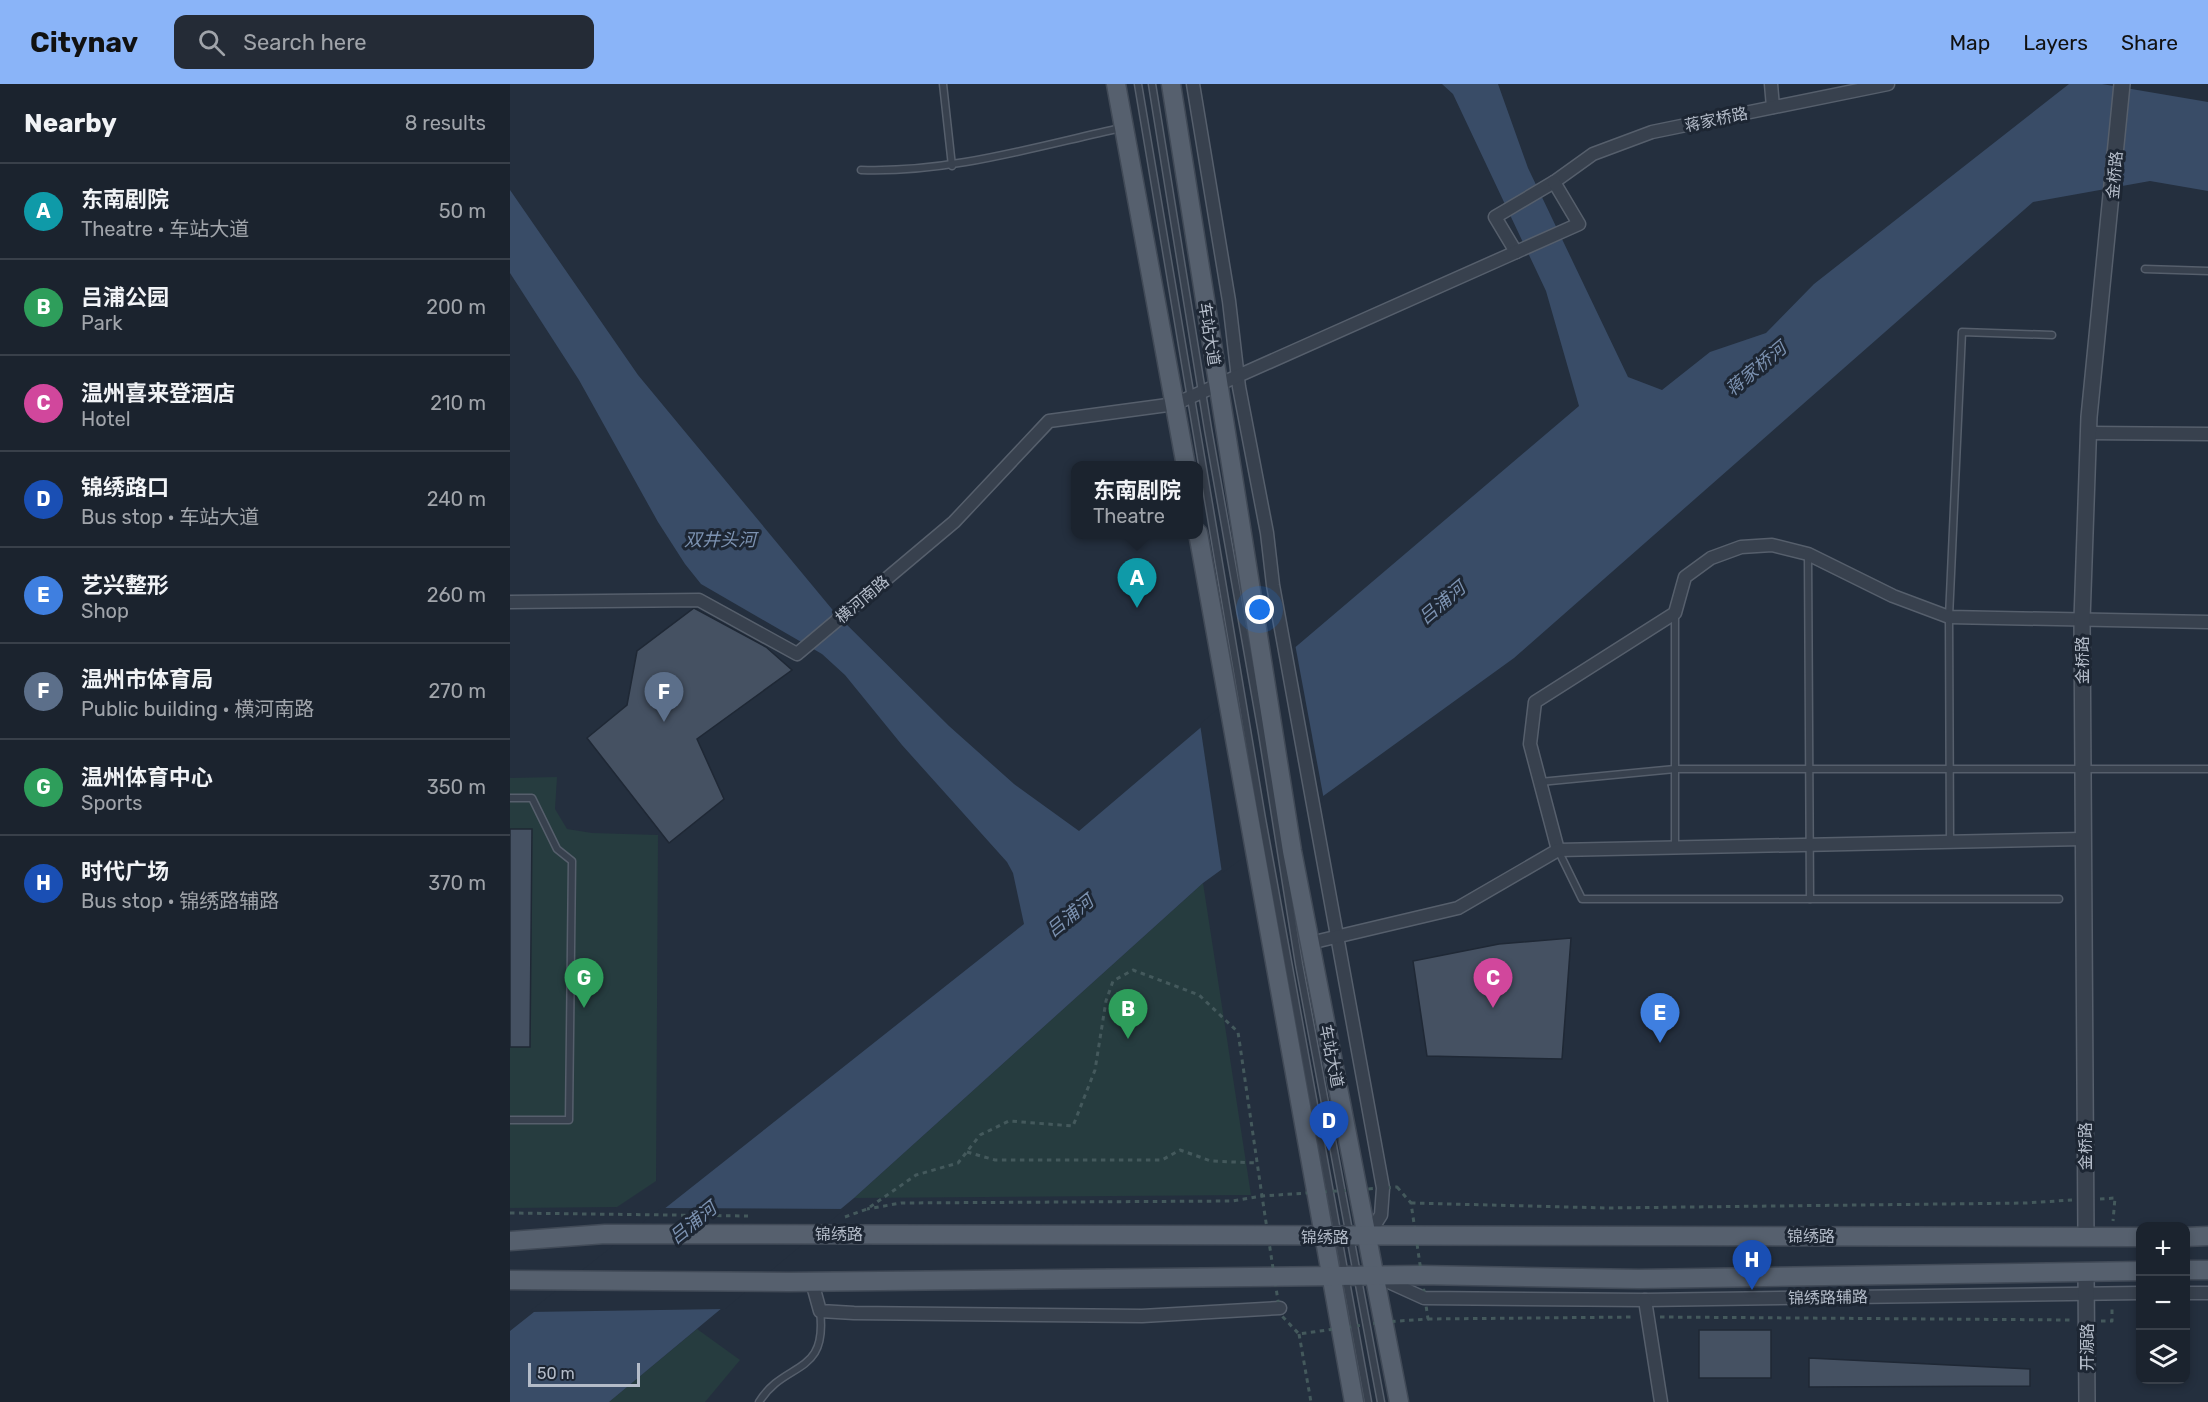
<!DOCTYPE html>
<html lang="en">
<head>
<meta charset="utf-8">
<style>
	:root { --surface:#1b232e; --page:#242b36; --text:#f1f3f6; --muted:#a0a4aa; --line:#39404a; --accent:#8ab4f8 }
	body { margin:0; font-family:Rubik,"Noto Sans SC",sans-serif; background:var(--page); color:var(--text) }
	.controls { position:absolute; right:18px; bottom:18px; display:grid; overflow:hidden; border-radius:12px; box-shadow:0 3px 9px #0003 }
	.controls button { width:54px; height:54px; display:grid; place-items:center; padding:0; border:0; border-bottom:2px solid var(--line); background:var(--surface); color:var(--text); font:30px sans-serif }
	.scale { position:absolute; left:18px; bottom:15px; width:112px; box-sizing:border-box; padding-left:6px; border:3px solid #b4bcc9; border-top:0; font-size:16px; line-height:21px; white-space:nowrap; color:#b4bcc9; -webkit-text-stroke:4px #1d2633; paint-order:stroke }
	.you { position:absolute; left:750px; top:526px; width:21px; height:21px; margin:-15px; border:4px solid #fff; border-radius:50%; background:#1a73e8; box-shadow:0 0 0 9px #1a73e833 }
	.badge { display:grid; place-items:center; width:39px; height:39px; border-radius:50%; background:var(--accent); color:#fff; font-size:20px; font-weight:700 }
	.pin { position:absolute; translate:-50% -50px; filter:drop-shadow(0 2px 3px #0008) }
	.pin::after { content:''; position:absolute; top:32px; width:21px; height:18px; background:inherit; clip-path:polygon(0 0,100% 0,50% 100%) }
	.popup { position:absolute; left:561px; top:377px; width:132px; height:78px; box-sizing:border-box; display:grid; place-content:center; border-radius:12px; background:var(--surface); filter:drop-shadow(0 2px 4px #0005); font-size:20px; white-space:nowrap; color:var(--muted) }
	.popup b { font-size:22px; color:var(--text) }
	.popup::after { content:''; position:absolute; left:50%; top:100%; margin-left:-12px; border:12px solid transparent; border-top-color:var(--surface) }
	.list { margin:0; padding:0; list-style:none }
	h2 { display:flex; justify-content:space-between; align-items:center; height:78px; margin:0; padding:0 24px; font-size:26px }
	h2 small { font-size:20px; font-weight:400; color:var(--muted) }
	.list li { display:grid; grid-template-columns:39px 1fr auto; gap:18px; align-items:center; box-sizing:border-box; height:96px; padding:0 24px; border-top:2px solid var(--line) }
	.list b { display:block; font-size:22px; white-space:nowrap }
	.list p { margin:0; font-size:20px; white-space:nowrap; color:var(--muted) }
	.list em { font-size:20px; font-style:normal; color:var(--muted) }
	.icon { flex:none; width:33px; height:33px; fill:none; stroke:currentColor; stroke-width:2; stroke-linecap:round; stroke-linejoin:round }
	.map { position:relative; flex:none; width:1698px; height:1318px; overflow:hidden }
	header { display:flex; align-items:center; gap:36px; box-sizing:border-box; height:84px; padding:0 30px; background:var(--accent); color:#111 }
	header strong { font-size:28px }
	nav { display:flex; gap:33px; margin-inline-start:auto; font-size:21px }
	.search { width:420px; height:54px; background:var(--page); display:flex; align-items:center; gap:15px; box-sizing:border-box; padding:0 21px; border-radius:12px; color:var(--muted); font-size:22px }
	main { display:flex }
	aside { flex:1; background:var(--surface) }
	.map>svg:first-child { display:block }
	.green { fill:#263c3f }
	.water { fill:#394c67 }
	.pier { fill:#242f3e }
	.building { fill:#455162; stroke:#1f2835; stroke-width:1.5 }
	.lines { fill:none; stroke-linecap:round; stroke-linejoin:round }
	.service-casing { stroke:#565f6c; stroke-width:9 }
	.minor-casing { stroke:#565f6c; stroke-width:15 }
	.tertiary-casing { stroke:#565f6c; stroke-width:18 }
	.primary-casing { stroke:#414a57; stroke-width:21 }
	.path { stroke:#44595c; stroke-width:3; stroke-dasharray:4.5 4.5; stroke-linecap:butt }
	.service { stroke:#38414e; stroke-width:6 }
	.minor { stroke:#38414e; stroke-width:12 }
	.tertiary { stroke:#38414e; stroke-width:15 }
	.primary { stroke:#56606e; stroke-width:18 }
	.labels { text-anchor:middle; stroke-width:6; stroke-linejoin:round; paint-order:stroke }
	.street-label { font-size:16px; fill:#b4bcc9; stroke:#1d2633 }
	.water-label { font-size:18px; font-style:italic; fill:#7c92b1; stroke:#1d2633 }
</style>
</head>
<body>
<header>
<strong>Citynav</strong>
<div class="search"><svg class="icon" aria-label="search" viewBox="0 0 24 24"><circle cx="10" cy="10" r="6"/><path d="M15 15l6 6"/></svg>Search here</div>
<nav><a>Map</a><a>Layers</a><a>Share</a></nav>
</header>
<main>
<aside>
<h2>Nearby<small>8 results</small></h2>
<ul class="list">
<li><span class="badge" style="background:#0f9aa8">A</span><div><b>东南剧院</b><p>Theatre · 车站大道</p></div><em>50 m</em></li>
<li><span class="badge" style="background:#2e9e5b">B</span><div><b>吕浦公园</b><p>Park</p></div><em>200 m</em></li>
<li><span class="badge" style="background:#d1479c">C</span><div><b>温州喜来登酒店</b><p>Hotel</p></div><em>210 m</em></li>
<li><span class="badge" style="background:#1a4fb4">D</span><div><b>锦绣路口</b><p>Bus stop · 车站大道</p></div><em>240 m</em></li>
<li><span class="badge" style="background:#3f7fe0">E</span><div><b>艺兴整形</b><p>Shop</p></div><em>260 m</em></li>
<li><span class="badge" style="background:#5c6f8a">F</span><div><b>温州市体育局</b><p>Public building · 横河南路</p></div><em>270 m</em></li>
<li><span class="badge" style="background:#2e9e5b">G</span><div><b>温州体育中心</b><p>Sports</p></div><em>350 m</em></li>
<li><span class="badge" style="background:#1a4fb4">H</span><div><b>时代广场</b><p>Bus stop · 锦绣路辅路</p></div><em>370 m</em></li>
</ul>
</aside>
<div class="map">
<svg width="1698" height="1318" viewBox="0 0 1698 1318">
	<rect width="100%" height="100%" fill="#242f3e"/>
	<g class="green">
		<path d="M47 693 45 725 57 745 82 749 148 751 146 1097 107 1123 0 1124V694Z"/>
		<path d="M693 799 741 1111 344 1114Z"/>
		<path d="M187 1245 230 1276 195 1318H99Z"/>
	</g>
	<path class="water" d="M932 0H988L1018 84 1118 293 1152 306 1200 268 1256 249 1304 200 1559 0H1592L1698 18V107L1640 97 1523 118 1004 574 693 799 344 1114 99 1318H0V1247L514 840 503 789 497 778 392 661 335 591 312 570 191 500 175 480 148 438 69 296 0 189V106L128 291 326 530 439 642 504 700 569 747 1069 322 1036 207 943 10Z"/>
	<g class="pier">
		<path d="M785 560 814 716 712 789 690 640Z"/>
		<path d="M151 1124 335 1125 215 1225 19 1228Z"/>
	</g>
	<g class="building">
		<path d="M184 524 256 563 282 586 187 655 214 715 159 759 77 654 117 621 127 567Z"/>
		<path d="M0 745H22L20 963H0Z"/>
		<path d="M1061 854 1052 975 917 972 903 877 989 860Z"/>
		<rect x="1189" y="1246" width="72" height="48"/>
		<path d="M1299 1274 1520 1285V1302L1299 1303Z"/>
	</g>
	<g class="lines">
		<g class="service-casing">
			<g id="service">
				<path d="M433 0 442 82"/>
				<path d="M628 0 752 735 858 1318"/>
				<path d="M642 0 698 345 752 649 789 880 871 1318"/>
				<path d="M351 86C440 89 524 63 611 44"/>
				<path d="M1635 185 1698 187"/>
				<path d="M1298 471 1300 815"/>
				<path d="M1030 698 1165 685H1698"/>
				<path d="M0 714H22L47 765 62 777 59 1036H0"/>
				<path d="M1440 757 1439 533 1452 248 1542 251"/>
				<path d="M1165 764V530"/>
				<path d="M1048 766 1072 815H1549"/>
				<path d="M249 1318C275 1276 318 1293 310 1227"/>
			</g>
		</g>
		<g class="minor-casing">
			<g id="minor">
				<path d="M683 0 719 217 729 303 757 449 763 501 873 1104 871 1131 857 1153"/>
				<path d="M1261 0 1263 23"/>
				<path d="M1006 168 985 133 1044 98 1083 70 1142 48 1378 0"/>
				<path d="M1579 349 1698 350"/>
				<path d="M0 518 189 516 287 570 444 438 539 337 665 320 1069 140 1044 98"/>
				<path d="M1048 766 1020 660 1025 618 1165 529 1175 493 1201 474 1231 463 1262 461 1298 470 1383 512 1439 533 1698 538"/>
				<path d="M800 859 948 824 1048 766 1573 755"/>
				<path d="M870 1194 914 1214 1135 1216 1630 1209"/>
				<path d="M302 1198 310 1227 344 1229 632 1232 770 1224"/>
				<path d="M1676 1209H1698"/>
				<path d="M1135 1216 1151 1318"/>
			</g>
		</g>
		<g class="tertiary-casing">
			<g id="tertiary">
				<path d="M1576 1154 1572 536 1579 333 1612 0"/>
				<path d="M1576 1188 1577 1318"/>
			</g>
		</g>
		<g class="primary-casing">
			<g id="primary">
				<path d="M606 0 676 382"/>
				<path d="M661 0 782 767 889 1318"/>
				<path d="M688 449 844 1318"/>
				<path d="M1676 1153 1698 1152"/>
				<path d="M0 1157 95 1150 1630 1153"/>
				<path d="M1676 1186H1698"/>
				<path d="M0 1196 279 1198 911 1191 1129 1195 1630 1187"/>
			</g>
		</g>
		<g class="path">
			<path d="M457 1068 485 1076H652L670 1066 701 1077 747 1079"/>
			<path d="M887 1103 901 1119 918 1235 874 1238 789 1250 770 1230 752 1112Z"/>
			<path d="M1590 1115 1605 1114 1603 1137"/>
			<path d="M901 1119 1097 1124 1516 1119 1562 1116"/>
			<path d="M0 1129 238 1132"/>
			<path d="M335 1133 357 1125 406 1091 448 1079 470 1051 499 1037 563 1042 585 986 596 917 603 897 623 886 689 911 728 948 752 1112 722 1117 391 1119 357 1125"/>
			<path d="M1150 1233 1563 1236"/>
			<path d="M918 1235 1125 1233"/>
			<path d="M1591 1237H1602V1222"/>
			<path d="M789 1250 801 1318"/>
		</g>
		<use href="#service" class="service"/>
		<use href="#minor" class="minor"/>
		<use href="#tertiary" class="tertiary"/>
		<use href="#primary" class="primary"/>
	</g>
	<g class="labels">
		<g class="street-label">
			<text transform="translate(1206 35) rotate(-12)" y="6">蒋家桥路</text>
			<text transform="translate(1604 91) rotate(-85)" y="6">金桥路</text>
			<text transform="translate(700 250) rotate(81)" y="6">车站大道</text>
			<text transform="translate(352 515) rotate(-40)" y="6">横河南路</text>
			<text transform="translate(1572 576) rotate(-90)" y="6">金桥路</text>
			<text transform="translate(822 972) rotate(79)" y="6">车站大道</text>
			<text transform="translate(1575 1062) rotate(-90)" y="6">金桥路</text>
			<text x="329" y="1156">锦绣路</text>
			<text x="1301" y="1158">锦绣路</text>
			<text x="815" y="1159">锦绣路</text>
			<text transform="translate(1318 1213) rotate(-1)" y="6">锦绣路辅路</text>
			<text transform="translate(1577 1263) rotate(-90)" y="6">开源路</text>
		</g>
		<g class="water-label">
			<text transform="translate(1246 285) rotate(-40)" y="6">蒋家桥河</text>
			<text x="210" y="462">双井头河</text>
			<text transform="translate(932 519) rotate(-40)" y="6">吕浦河</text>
			<text transform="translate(560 832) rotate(-39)" y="6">吕浦河</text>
			<text transform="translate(183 1139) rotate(-39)" y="6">吕浦河</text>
		</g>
	</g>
</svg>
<div class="controls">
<button>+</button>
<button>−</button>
<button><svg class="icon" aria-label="layers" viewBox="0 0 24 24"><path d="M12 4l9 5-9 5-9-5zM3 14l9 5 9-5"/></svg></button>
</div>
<div class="scale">50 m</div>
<div class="you"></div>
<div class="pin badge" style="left:627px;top:524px;background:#0f9aa8">A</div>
<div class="popup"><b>东南剧院</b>Theatre</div>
<div class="pin badge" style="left:618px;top:955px;background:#2e9e5b">B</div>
<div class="pin badge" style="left:983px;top:924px;background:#d1479c">C</div>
<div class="pin badge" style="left:819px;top:1067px;background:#1a4fb4">D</div>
<div class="pin badge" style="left:1150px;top:959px;background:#3f7fe0">E</div>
<div class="pin badge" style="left:154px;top:638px;background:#5c6f8a">F</div>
<div class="pin badge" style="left:74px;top:924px;background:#2e9e5b">G</div>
<div class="pin badge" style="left:1242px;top:1206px;background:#1a4fb4">H</div>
</div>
</main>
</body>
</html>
